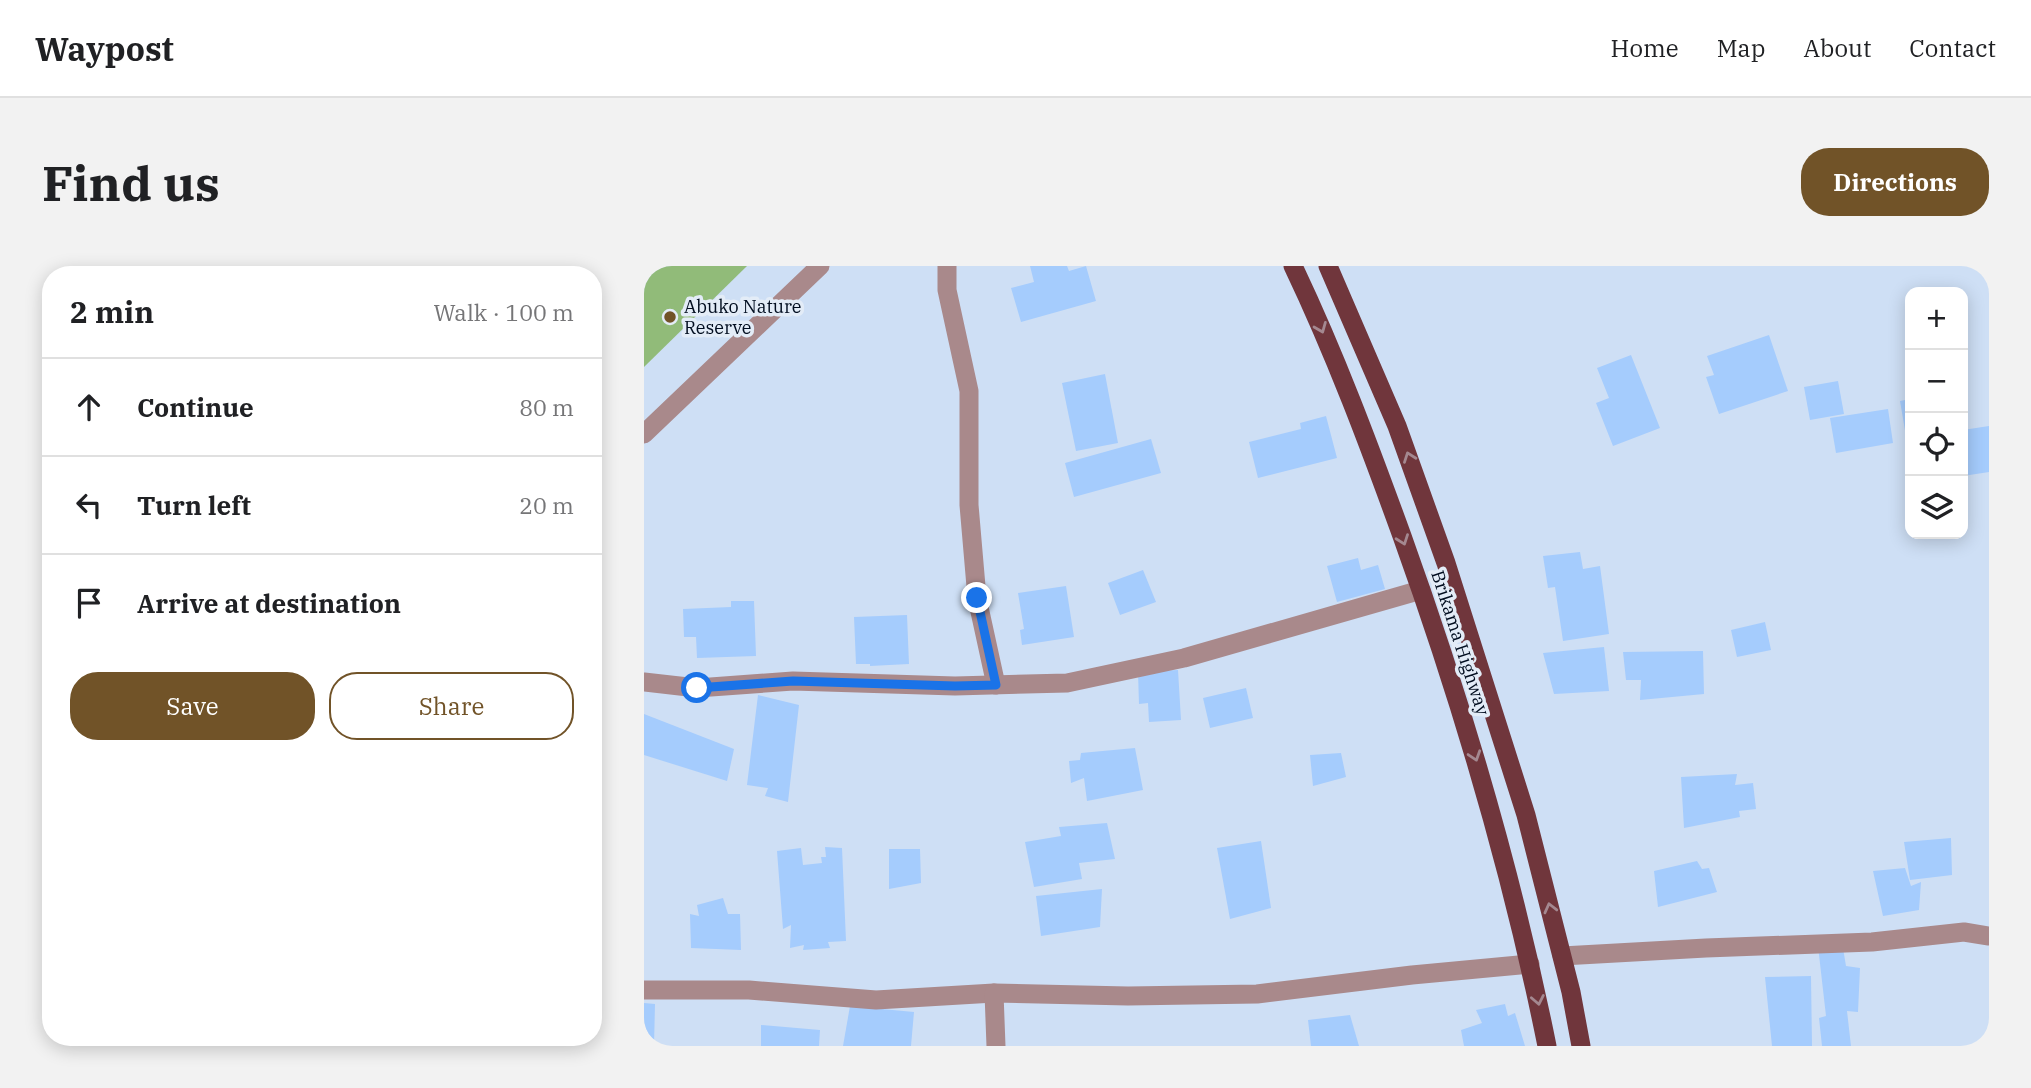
<!DOCTYPE html>
<html lang="en">
<head>
<meta charset="utf-8">
<style>
	:root { --surface:#fff; --page:#f2f2f2; --text:#202124; --muted:#757577; --line:#e0e0e0; --accent:#715328 }
	body { margin:0; font-family:"IBM Plex Serif",serif; background:var(--page); color:var(--text) }
	.controls { position:absolute; right:21px; top:21px; display:grid; overflow:hidden; border-radius:14px; box-shadow:0 4px 18px #0003 }
	.controls button { width:63px; height:63px; display:grid; place-items:center; padding:0; border:0; border-bottom:2px solid var(--line); background:var(--surface); color:var(--text); font:35px sans-serif }
	.stop { position:absolute; width:21px; height:21px; margin:-16px; border:5px solid #1a73e8; border-radius:50%; background:#fff }
	.stop.end { background:#1a73e8; border-color:#fff; box-shadow:0 2px 7px #0008 }
	.list { margin:0; padding:0; list-style:none }
	h2 { display:flex; justify-content:space-between; align-items:center; height:91px; margin:0; padding:0 28px; font-size:30px }
	h2 small { font-size:23px; font-weight:400; color:var(--muted) }
	.list li { display:grid; grid-template-columns:46px 1fr auto; gap:21px; align-items:center; box-sizing:border-box; height:98px; padding:0 28px; border-top:2px solid var(--line) }
	.list b { display:block; font-size:26px; white-space:nowrap }
	.list em { font-size:23px; font-style:normal; color:var(--muted) }
	.actions { display:flex; gap:14px; padding:21px 28px }
	.actions a { flex:1; padding:16px 0; border:2px solid var(--accent); border-radius:28px; text-align:center; font-size:24px; color:var(--accent) }
	.actions .main { background:var(--accent); color:#fff }
	.icon { flex:none; width:38px; height:38px; fill:none; stroke:currentColor; stroke-width:2; stroke-linecap:round; stroke-linejoin:round }
	.map { position:relative; flex:none; width:1345px; height:780px; overflow:hidden; border-radius:28px }
	header { display:flex; align-items:center; gap:42px; box-sizing:border-box; height:98px; padding:0 35px; background:var(--surface); border-bottom:2px solid var(--line) }
	header strong { font-size:33px }
	nav { display:flex; gap:38px; margin-inline-start:auto; font-size:24px }
	.intro { display:flex; align-items:center; justify-content:space-between; box-sizing:border-box; height:168px; padding:0 42px }
	h1 { margin:0; font-size:49px }
	.button { padding:18px 32px; border-radius:28px; background:var(--accent); color:#fff; font-size:24px; font-weight:700 }
	main { display:flex; gap:42px; padding:0 42px }
	aside { flex:1; background:var(--surface); border-radius:28px; box-shadow:0 4px 18px #0003 }
	.map>svg:first-child { display:block }
	.forest { fill:#91bb79 }
	.building { fill:#a5ccfd }
	.lines { fill:none; stroke-linecap:round; stroke-linejoin:round }
	.minor { stroke:#a9898b; stroke-width:19 }
	.trunk { stroke:#70363c; stroke-width:19 }
	.oneway { stroke:#a48890 }
	.route { stroke:#1a73e8; stroke-width:9 }
	.poi-dot { fill:#715328; stroke:#e3ecf7; stroke-width:2.5 }
	.labels { text-anchor:middle; stroke-width:7; stroke-linejoin:round; paint-order:stroke }
	.poi-label { font-size:18px; fill:#010d1f; stroke:#e3ecf7; text-anchor:start }
	.street-label { font-size:18px; fill:#010d1f; stroke:#e3ecf7 }
</style>
</head>
<body>
<header>
<strong>Waypost</strong>
<nav><a>Home</a><a>Map</a><a>About</a><a>Contact</a></nav>
</header>
<div class="intro"><h1>Find us</h1><a class="button">Directions</a></div>
<main>
<aside>
<h2>2 min<small>Walk · 100 m</small></h2>
<ul class="list">
<li><svg class="icon" aria-label="ahead" viewBox="0 0 24 24"><path d="M12 20V5M6 11l6-6 6 6"/></svg><div><b>Continue</b></div><em>80 m</em></li>
<li><svg class="icon" aria-label="left" viewBox="0 0 24 24"><path d="M17 20v-9H6M10 6l-5 5 5 5"/></svg><div><b>Turn left</b></div><em>20 m</em></li>
<li><svg class="icon" aria-label="arrive" viewBox="0 0 24 24"><path d="M6 21V4h12l-3 4 3 4H6"/></svg><div><b>Arrive at destination</b></div></li>
</ul>
<div class="actions"><a class="main">Save</a><a>Share</a></div>
</aside>
<div class="map">
<svg width="1345" height="780" viewBox="0 0 1345 780">
	<rect width="100%" height="100%" fill="#cedff5"/>
	<path class="forest" d="M0 0H103L0 101Z"/>
	<g class="building">
		<path d="M386 0H423L425 5 442 0 452 35 377 56 367 22 390 16Z"/>
		<path d="M1125 69 1144 125 1075 148 1062 111 1070 109 1063 90Z"/>
		<path d="M987 89 1016 162 969 180 952 137 965 132 953 102Z"/>
		<path d="M461 108 474 177 432 185 418 117Z"/>
		<path d="M1194 115 1200 148 1166 154 1160 121Z"/>
		<path d="M1266 133V175L1263 176 1256 135Z"/>
		<path d="M1244 143 1249 177 1192 187 1186 152Z"/>
		<path d="M682 150 693 192 614 212 605 176 657 163 656 157Z"/>
		<path d="M1345 160V206L1319 210V164Z"/>
		<path d="M507 173 517 207 430 231 421 197Z"/>
		<path d="M936 286 939 303 956 300 965 368 919 375 911 321 904 322 899 290Z"/>
		<path d="M714 292 717 304 734 299 741 323 693 336 683 300Z"/>
		<path d="M499 304 512 336 476 349 464 317Z"/>
		<path d="M422 320 430 371 378 379 376 364 380 363 374 327Z"/>
		<path d="M87 335H110L112 390 53 392 52 371H40L39 343 87 341Z"/>
		<path d="M263 349 265 398 226 400V398H212L210 351Z"/>
		<path d="M1121 356 1127 384 1093 391 1087 364Z"/>
		<path d="M960 381 965 425 910 428 899 387Z"/>
		<path d="M1059 385 1060 428 996 434 997 414H982L979 386Z"/>
		<path d="M534 404 537 454 505 456 504 437 495 438 494 406Z"/>
		<path d="M602 422 609 452 566 462 559 432Z"/>
		<path d="M114 429 155 439 144 536 121 530 124 522 103 519Z"/>
		<path d="M0 448 90 483 83 515 0 489Z"/>
		<path d="M491 482 499 524 443 535 440 512 427 517 425 495 436 494 437 487Z"/>
		<path d="M697 487 702 511 669 520 666 489Z"/>
		<path d="M1093 508 1091 519 1109 517 1112 543 1095 545 1096 551 1040 562 1037 511Z"/>
		<path d="M463 557 471 593 435 597 438 613 390 621 381 576 417 570 415 561Z"/>
		<path d="M1307 572 1308 609 1266 614 1260 576Z"/>
		<path d="M617 575 627 642 586 653 573 582Z"/>
		<path d="M181 581 198 582 202 675 184 676 186 682 159 684 160 679 146 682 147 659 139 663 133 585 157 582 159 599 178 597 177 591H182Z"/>
		<path d="M245 583H276L277 617 245 623Z"/>
		<path d="M1053 595 1058 603 1065 602 1073 626 1014 641 1010 605Z"/>
		<path d="M1261 602 1267 620 1277 616 1275 644 1239 650 1229 605Z"/>
		<path d="M458 623 456 661 397 670 392 630Z"/>
		<path d="M79 632 84 648H96L97 684 47 682 46 648 55 650 53 639Z"/>
		<path d="M1174 680 1199 682 1202 700 1216 702 1214 746 1203 745 1207 780H1178L1175 752 1182 750Z"/>
		<path d="M1167 710 1168 780H1128L1121 711Z"/>
		<path d="M0 737 11 738 10 780H0Z"/>
		<path d="M861 738 864 750 871 747 881 780H820L817 764 838 757 832 744Z"/>
		<path d="M206 740 270 746 267 780H199Z"/>
		<path d="M706 749 715 780H667L664 754Z"/>
		<path d="M117 759 176 764 175 780H117Z"/>
	</g>
	<g class="lines">
		<g class="minor">
			<path d="M303 0V24L325 125V239L333 332 352 419"/>
			<path d="M0 168 176 0"/>
			<path d="M0 416 53 422 149 415 311 420 423 417 540 392 777 324"/>
			<path d="M918 690 1062 682 1228 676 1320 666 1345 670"/>
			<path d="M0 724H105L232 734 350 727"/>
			<path d="M352 780 350 727 484 730 613 728 768 709 886 698"/>
		</g>
		<g class="trunk">
			<path d="M649 0C691 88 725 179 758 270 818 437 868 606 903 780"/>
			<path d="M684 0 753 160 802 297 882 549 927 726 937 780"/>
		</g>
	</g>
	<defs><path id="oneway-chevron" d="M-2-3.5L2.5 0L-2 3.5" fill="none" stroke-width="1.6" stroke-linecap="round" stroke-linejoin="round" transform="scale(1.75)"/></defs>
	<g class="oneway">
		<use href="#oneway-chevron" transform="translate(677 62) rotate(68)"/>
		<use href="#oneway-chevron" transform="translate(765 191) rotate(-110)"/>
		<use href="#oneway-chevron" transform="translate(759 274) rotate(70)"/>
		<use href="#oneway-chevron" transform="translate(831 490) rotate(72)"/>
		<use href="#oneway-chevron" transform="translate(906 642) rotate(-104)"/>
		<use href="#oneway-chevron" transform="translate(894 734) rotate(79)"/>
	</g>
	<g class="lines">
		<path class="route" d="M53 422 149 415 311 420 352 419 333 332"/>
	</g>
	<circle class="poi-dot" cx="26" cy="51" r="7"/>
	<g class="labels">
		<g class="poi-label">
			<text x="40" y="47">Abuko Nature<tspan x="40" dy="21">Reserve</tspan></text>
		</g>
		<g class="street-label">
			<text transform="translate(816 377) rotate(72)" y="6">Brikama Highway</text>
		</g>
	</g>
</svg>
<div class="controls">
<button>+</button>
<button>−</button>
<button><svg class="icon" aria-label="locate" viewBox="0 0 24 24"><circle cx="12" cy="12" r="6"/><path d="M12 2v4M12 18v4M2 12h4M18 12h4"/></svg></button>
<button><svg class="icon" aria-label="layers" viewBox="0 0 24 24"><path d="M12 4l9 5-9 5-9-5zM3 14l9 5 9-5"/></svg></button>
</div>
<div class="stop" style="left:53px;top:422px"></div>
<div class="stop end" style="left:333px;top:332px"></div>
</div>
</main>
</body>
</html>
